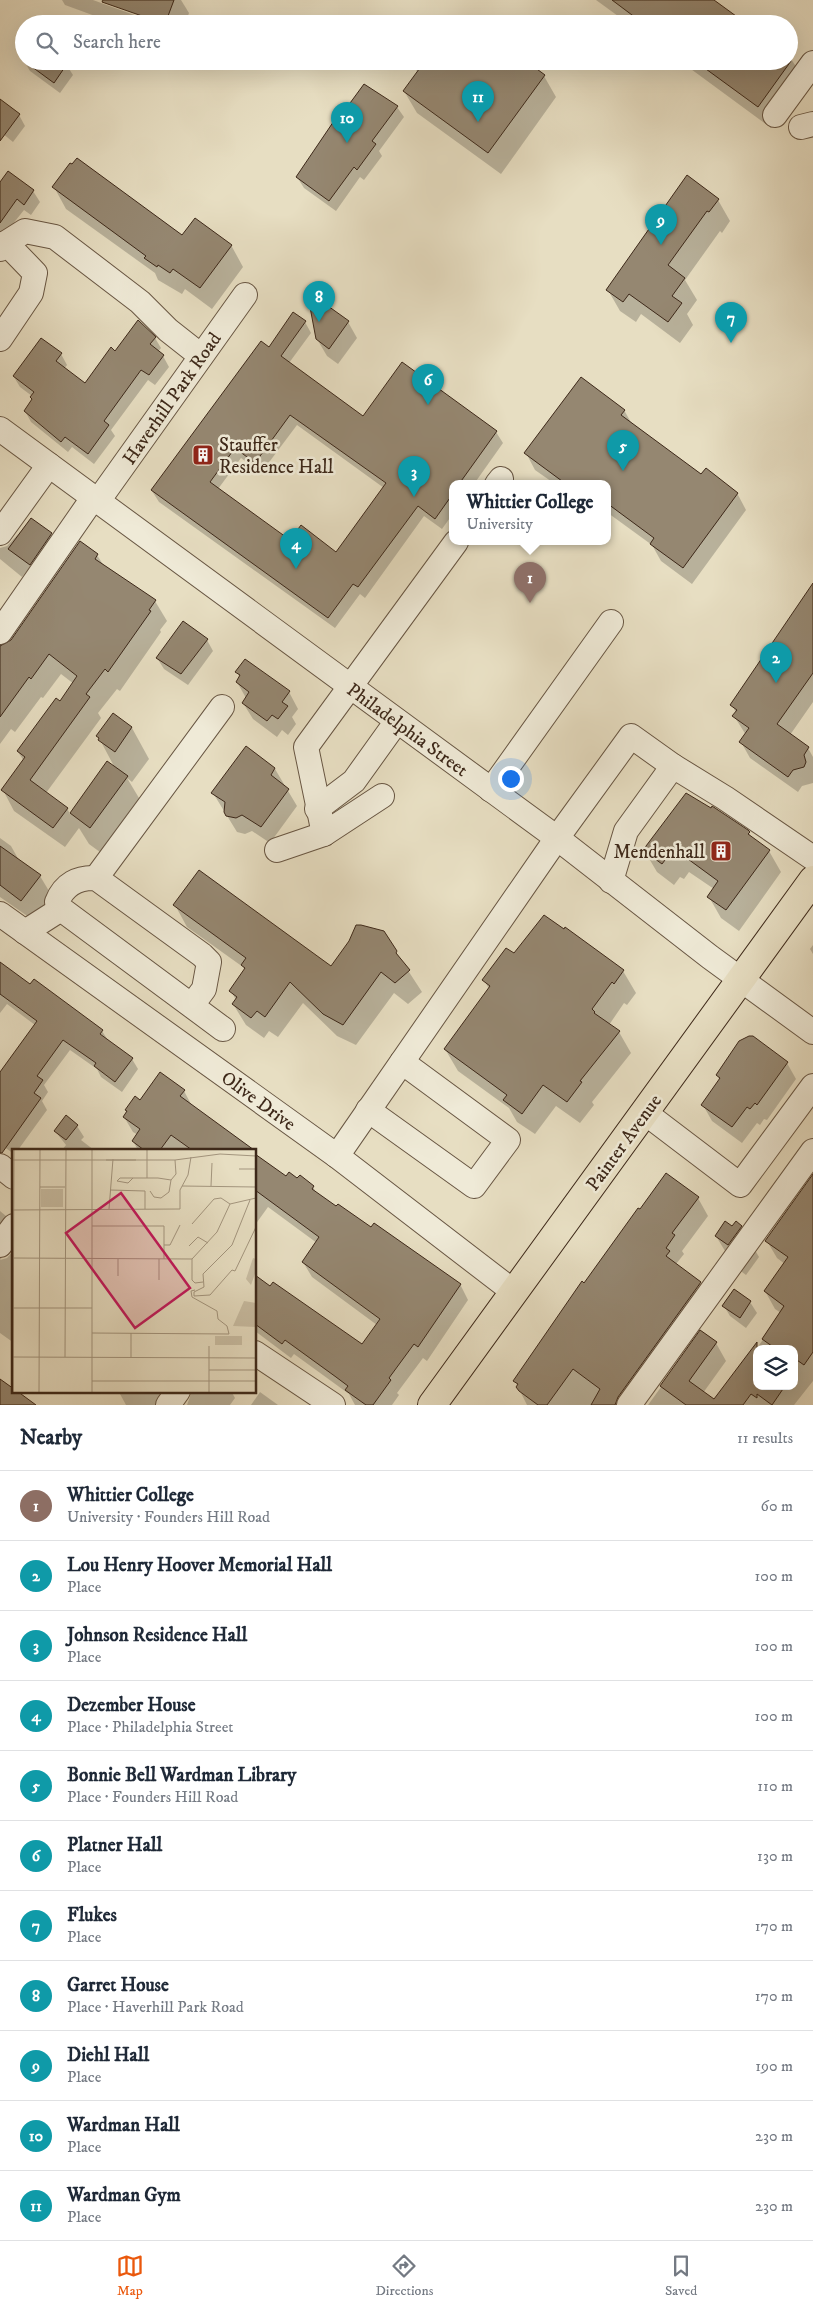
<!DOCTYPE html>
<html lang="en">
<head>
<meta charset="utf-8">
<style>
	:root { --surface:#fff; --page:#f6f6f7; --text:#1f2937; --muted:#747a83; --line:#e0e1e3; --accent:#ea580c }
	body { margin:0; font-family:"IM FELL DW Pica",serif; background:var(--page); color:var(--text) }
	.controls { position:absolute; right:15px; bottom:15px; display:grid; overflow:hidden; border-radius:10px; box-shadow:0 5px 20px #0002 }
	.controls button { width:45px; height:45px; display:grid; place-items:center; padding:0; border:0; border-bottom:1px solid var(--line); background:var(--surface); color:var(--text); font:25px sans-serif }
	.you { position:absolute; left:510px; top:778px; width:18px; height:18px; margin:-12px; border:4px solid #fff; border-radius:50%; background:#1a73e8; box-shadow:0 0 0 8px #1a73e833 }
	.badge { display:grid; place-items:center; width:32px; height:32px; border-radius:50%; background:var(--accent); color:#fff; font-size:16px; font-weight:700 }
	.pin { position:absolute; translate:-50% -41px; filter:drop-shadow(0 1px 2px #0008) }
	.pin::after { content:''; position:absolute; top:26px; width:18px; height:15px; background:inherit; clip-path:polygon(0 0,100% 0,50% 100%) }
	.popup { position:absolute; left:449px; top:480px; width:162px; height:65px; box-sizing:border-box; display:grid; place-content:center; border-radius:10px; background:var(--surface); filter:drop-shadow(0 1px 4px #0005); font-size:16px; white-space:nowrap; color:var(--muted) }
	.popup b { font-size:19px; color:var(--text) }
	.popup::after { content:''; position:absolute; left:50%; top:100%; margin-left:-10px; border:10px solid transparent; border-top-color:var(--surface) }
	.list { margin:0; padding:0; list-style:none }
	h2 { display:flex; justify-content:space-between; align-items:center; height:65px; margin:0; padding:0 20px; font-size:21px }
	h2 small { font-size:16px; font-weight:400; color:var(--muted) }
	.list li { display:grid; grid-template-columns:32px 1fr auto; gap:15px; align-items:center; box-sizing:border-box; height:70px; padding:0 20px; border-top:1px solid var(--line) }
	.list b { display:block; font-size:19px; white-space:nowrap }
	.list p { margin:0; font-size:16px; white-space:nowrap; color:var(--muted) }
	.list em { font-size:16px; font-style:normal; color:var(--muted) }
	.icon { flex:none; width:28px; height:28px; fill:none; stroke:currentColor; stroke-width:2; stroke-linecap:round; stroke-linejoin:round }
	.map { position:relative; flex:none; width:813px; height:1405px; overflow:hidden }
	.search { position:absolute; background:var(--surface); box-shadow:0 5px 20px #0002; left:15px; right:15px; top:15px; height:55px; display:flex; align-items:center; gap:12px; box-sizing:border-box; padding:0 18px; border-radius:28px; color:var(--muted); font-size:19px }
	.sheet { height:835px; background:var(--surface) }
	nav { display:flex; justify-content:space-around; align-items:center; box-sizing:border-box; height:70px; border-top:1px solid var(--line); background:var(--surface); font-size:14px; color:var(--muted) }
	nav a { display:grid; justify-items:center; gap:2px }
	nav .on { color:var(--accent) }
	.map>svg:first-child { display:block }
	.shadow { fill:#0003; fill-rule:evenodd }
	.building { fill:#958771; stroke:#3d2819; fill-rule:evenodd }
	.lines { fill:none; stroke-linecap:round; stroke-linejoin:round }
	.minor-casing { stroke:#685643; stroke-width:26 }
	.major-casing { stroke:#3d2819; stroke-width:30 }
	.minor { stroke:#efead7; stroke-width:24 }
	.major { stroke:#e7dec2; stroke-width:28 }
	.labels { text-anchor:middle; stroke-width:5; stroke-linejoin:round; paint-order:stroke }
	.street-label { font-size:19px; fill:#3d2819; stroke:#efead7 }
	.poi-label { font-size:19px; fill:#3d2819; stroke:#efead7; text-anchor:start }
	.inset-road { fill:none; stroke:#a3957e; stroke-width:1 }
	.view { fill:#c2185b; fill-opacity:0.15; stroke:#c2185b; stroke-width:2.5 }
	.inset-edge { fill:none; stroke:#3d2819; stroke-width:2.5 }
</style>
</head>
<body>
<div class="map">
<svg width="813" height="1405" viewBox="0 0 813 1405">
	<rect width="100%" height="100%" fill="#e7dec2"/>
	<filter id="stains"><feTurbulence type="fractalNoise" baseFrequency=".004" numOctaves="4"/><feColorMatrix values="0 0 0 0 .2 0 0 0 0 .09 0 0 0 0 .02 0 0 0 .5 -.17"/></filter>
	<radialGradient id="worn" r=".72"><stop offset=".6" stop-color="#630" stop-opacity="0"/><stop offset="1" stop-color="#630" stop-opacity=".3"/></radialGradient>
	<g class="shadow">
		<path d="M62 0H93L159 24H117L65 5Z"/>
		<path d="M100 0H181L189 13 185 24H166Z"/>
		<path d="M596 0H712L745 24H629Z"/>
		<path d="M460 15 473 24H453Z"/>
		<path d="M789 56 805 80 771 128 680 61H789Z"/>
		<path d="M24 61H64L73 75 60 93 30 71Z"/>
		<path d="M411 61H524L544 76 556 97 501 174 417 113 404 91 418 73Z"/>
		<path d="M0 101 19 115 25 126 13 142 2 133 0 135Z"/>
		<path d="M397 107 404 117 379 151 382 156 364 180 360 177 336 211 304 188 297 177 342 116Z"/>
		<path d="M8 173 33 191 40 202 31 215 24 210 0 240V184Z"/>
		<path d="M54 187 183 236 231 245 243 267 212 309 185 289 182 294 158 280 155 273 66 209Z"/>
		<path d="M718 200 730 221 722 233 720 231 685 280 697 300 687 314 693 325 680 343 641 314 636 322 620 311 608 290Z"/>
		<path d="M305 322 311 333 289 363 363 418 403 364 496 432 503 443 474 484H452V515L442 529 424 516 365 598 360 594 335 628 159 502 152 491 269 349ZM297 425 384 488 336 553 290 542 218 489 241 458 261 473Z"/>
		<path d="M348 322 357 338 338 364 327 356 317 339Z"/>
		<path d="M155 338 161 348 158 352 163 356 169 367 155 385 148 380 111 430 115 436 94 464 72 447 68 452 31 422 25 411 33 400 32 396 20 387 14 377 61 354 67 365 64 369 85 384 115 352Z"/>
		<path d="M624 410 633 426 702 476 737 493 746 510 692 584 661 561 652 545 608 513V484H555L535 470 526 453Z"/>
		<path d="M31 520 51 534 61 550 40 580 27 571 22 577 0 559V548L7 546Z"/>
		<path d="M97 555 104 566 155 601 167 621 160 630 161 632 120 691 117 689 98 713 101 718 46 793 67 808 70 814 108 763 116 770 98 736 113 715 132 728 149 759 132 782 127 778 145 808 108 858 89 844 79 828 65 847 14 811 3 790 24 761 18 752 74 684 61 674 43 698 41 697 15 732 11 729 0 744V608L12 628 1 647 7 645Z"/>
		<path d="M813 586V702L790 735 808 748 813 757V783L802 786 798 792 750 758 741 742 746 735 734 716 736 713 732 705Z"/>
		<path d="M207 640 213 651 188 685 164 669 157 658Z"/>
		<path d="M237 672 289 692 298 709 292 717 296 724 288 735 282 730 277 737 253 719 243 703 246 698 237 682 240 678Z"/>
		<path d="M246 748 275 769 297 806 270 843 252 831 245 834 237 832 213 793Z"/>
		<path d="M749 833 752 838 769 851 781 872 739 931 721 918 709 897 714 889 689 872 684 879 680 877 674 885 657 872 644 850Z"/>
		<path d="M0 838 11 846 20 862 40 876 52 896 33 920 0 897Z"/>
		<path d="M175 905 331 967 396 952 422 992 408 1004 394 993 356 1045 337 1036 303 1003 278 1037 269 1031 264 1038 246 1025 233 1004 236 1000 231 991 245 971 243 967 187 927Z"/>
		<path d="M566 929 623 971 636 993 627 1005 624 1003 609 1025 619 1032 631 1053 592 1102 594 1105 580 1123 556 1106 535 1134 517 1122 509 1108 458 1071 445 1049 489 989 484 980 514 955Z"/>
		<path d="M813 945V954L810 949Z"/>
		<path d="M0 962 30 986 34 981 102 1031 109 1042 132 1059 138 1069 122 1092 101 1077 97 1069 70 1050 44 1085 48 1092 42 1101 47 1110 18 1150H14V1154L3 1146 0 1141V1074L35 1025 7 1004 0 1013Z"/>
		<path d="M787 1063 796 1079 767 1120 764 1119 760 1125 757 1123 742 1143 712 1121 703 1105 720 1081 717 1075Z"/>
		<path d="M184 1091 192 1106 253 1150H138L133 1141 138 1135 133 1132 124 1117 127 1110 140 1102Z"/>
		<path d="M77 1126 84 1137 81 1140 94 1150H62L66 1145 55 1131Z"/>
		<path d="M255 1154 286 1178 298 1180 313 1187 317 1194 460 1284 468 1300 427 1361 423 1358 397 1393 399 1395 392 1405H355L349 1394 294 1354 291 1358 255 1331V1277L362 1346 377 1325 312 1277 303 1262 317 1243 268 1207 255 1225Z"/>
		<path d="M813 1175V1381L794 1405H648L701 1332 716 1343 726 1361 703 1393 714 1400 753 1354 781 1313 775 1309 765 1291 785 1264 777 1258 767 1241ZM757 1349H794V1386H757Z"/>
		<path d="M698 1198 708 1216 682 1251 684 1254 676 1264 700 1283 711 1300 635 1405H527L515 1381 585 1285Z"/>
		<path d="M0 1211 6 1216 14 1229V1241L0 1260Z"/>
		<path d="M741 1226 759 1257 746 1275 734 1266 716 1236 732 1228Z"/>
		<path d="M14 1250V1343L0 1333V1260L7 1258Z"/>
		<path d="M750 1302 757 1313 746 1328 730 1316 724 1306Z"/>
		<path d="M122 1391H189L177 1405H126L120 1394Z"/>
		<path d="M192 1391H231L235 1398 230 1405H187Z"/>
		<path d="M260 1392 278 1405H251Z"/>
	</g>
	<g class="building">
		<path d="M103 0H174L165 24 102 2Z"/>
		<path d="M612 0H714L747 24H644Z"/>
		<path d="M24 61H69L54 83Z"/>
		<path d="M425 61H526L545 75 488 153 403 91Z"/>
		<path d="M695 61H791L758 107Z"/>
		<path d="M364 84 398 106 372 141 376 144 357 170 354 167 329 201 296 177 340 112 342 114Z"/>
		<path d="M0 99 20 114 0 141Z"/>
		<path d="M77 158 182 235 195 218 232 245 200 288 173 269 170 273 158 265 157 267 144 258 146 256 52 187 70 163 72 164Z"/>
		<path d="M8 171 34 190 24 205 17 199 0 223V182Z"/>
		<path d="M687 175 719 199 709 212 707 211 668 265 685 278 672 296 682 303 668 322 629 294 623 302 606 290Z"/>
		<path d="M307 291 349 321 329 349 316 339Z"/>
		<path d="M293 312 306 321 281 356 363 416 402 362 497 431 459 484H452V495L435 519 418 506 358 587 353 584 328 618 151 490 261 341 269 347ZM290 415 386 483 336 552 301 525 290 540 210 482 235 448 255 463Z"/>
		<path d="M138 320 156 337 150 344 164 355 149 375 141 370 104 421 109 425 88 454 65 437 61 442 24 411 32 399 30 397 34 392 13 376 41 338 62 353 56 361 85 383 111 347 115 351Z"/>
		<path d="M581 377 625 410 621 415 701 474 706 468 738 493 683 568 650 544 654 538 608 504V484H566L524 453Z"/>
		<path d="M31 518 52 533 30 565 8 549Z"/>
		<path d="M80 541 98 554 95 559 156 600 149 610 151 611 108 672 105 669 86 694 90 697 30 780 68 808 53 828 1 790 25 757 17 751 56 698 60 701 77 676 49 654 31 679 29 677 0 717V646L11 640Z"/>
		<path d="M813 583V673L777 724 809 747 804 755 806 762 804 767 793 770 788 777 739 742 749 728 732 716 737 710 730 705Z"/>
		<path d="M183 621 208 639 181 674 156 658Z"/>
		<path d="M245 659 290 691 282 702 288 706 278 719 272 715 267 721 242 703 249 692 236 682 240 675 235 672Z"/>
		<path d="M113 713 132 727 115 752 98 740 99 738 96 736Z"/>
		<path d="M246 746 275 768 271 775 289 789 261 827 242 815 236 818 226 816 224 812 225 802 211 793Z"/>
		<path d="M107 761 128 776 90 828 70 813Z"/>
		<path d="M686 793 711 808 712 806 748 830 750 832 748 834 770 850 726 910 707 897 718 881 677 851 671 859 668 856 662 864 643 850Z"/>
		<path d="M0 846 41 875 21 901 0 885Z"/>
		<path d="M199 870 331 966 349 941 356 925H361L384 931 397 951 396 953 410 970 395 983 381 972 343 1025 323 1014 290 982 265 1017 257 1011 251 1018 232 1004 237 997 229 991 245 968 241 965 246 958 173 905Z"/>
		<path d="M544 915 564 929 565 927 624 970 614 984 612 982 592 1009 595 1012 594 1013 620 1031 580 1081 582 1082 567 1102 543 1085 522 1114 503 1100 507 1095 444 1049 490 986 482 980 506 948 514 953Z"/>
		<path d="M0 962 30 984 34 979 103 1030 100 1034 133 1058 115 1082 94 1066 96 1063 63 1040 37 1076 43 1080 34 1093 41 1098 2 1153H0V1072L37 1021 0 994Z"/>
		<path d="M749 1036H753L788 1062 757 1105 755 1103 750 1109 747 1107 732 1127 701 1105 720 1078 716 1075 739 1041Z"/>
		<path d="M160 1072 185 1090 180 1096 254 1150H192L171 1135 160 1150H144L132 1141 140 1129 123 1117 127 1111 125 1110 135 1096 140 1100Z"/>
		<path d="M66 1115 78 1125 66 1140 54 1131Z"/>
		<path d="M255 1154 286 1176 289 1172 297 1178 300 1175 314 1186 312 1189 336 1206 338 1204 371 1227 374 1223 461 1284 418 1347 414 1344 389 1378 391 1380 373 1405H366L345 1390 348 1386 336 1377 285 1340 282 1344 255 1324V1275L270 1286 273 1282 362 1344 380 1319 302 1262 319 1237 255 1190Z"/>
		<path d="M666 1173 699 1197 672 1233 675 1235 666 1248 670 1251 666 1256 701 1282 618 1397 615 1405H591L600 1389 573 1369 547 1405H538L519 1391 516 1387 518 1384 513 1381 582 1281 584 1283 638 1208 640 1209Z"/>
		<path d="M813 1174V1352L804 1365 794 1358V1349H776L762 1339 784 1306 764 1291 788 1257 765 1241Z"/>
		<path d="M725 1221 732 1226 736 1221 742 1226 728 1245 715 1236Z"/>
		<path d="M734 1289 751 1301 740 1318 722 1306Z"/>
		<path d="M700 1330 717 1342 689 1381 714 1399 757 1342V1386H785L772 1405 757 1394V1398L751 1394 743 1405H686L660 1386Z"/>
		<path d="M0 1379 14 1389V1391H17L36 1405H0Z"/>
	</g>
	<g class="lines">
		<g class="minor-casing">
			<g id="minor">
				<path d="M775 115 813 63"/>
				<path d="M801 127 813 124"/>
				<path d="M0 249 6 243 25 231 55 237 140 302 168 330 201 356"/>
				<path d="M0 339 31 293 35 273 6 243"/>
				<path d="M0 429 557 838 710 957 813 1032"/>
				<path d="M497 484 501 479"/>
				<path d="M98 501 245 295"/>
				<path d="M0 533 49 465"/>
				<path d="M0 632 93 498"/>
				<path d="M491 790 611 622"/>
				<path d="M317 809 354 781 397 721"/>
				<path d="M324 834 382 796"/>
				<path d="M277 850 324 834 306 747 456 542"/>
				<path d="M96 878 222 707"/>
				<path d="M611 881 626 831 673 766 725 798 813 858"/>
				<path d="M0 914 337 1156 514 1292"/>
				<path d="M25 932 61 909"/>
				<path d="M192 1005 204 989 209 962 202 955 96 878C78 877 64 884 57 902L61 909 223 1029"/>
				<path d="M368 1110 474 1186 508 1140 402 1062"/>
				<path d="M644 1112 740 1185 813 1086"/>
				<path d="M337 1156 557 838 631 736 673 766"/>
				<path d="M0 1166 14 1177"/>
				<path d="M0 1245 14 1226"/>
				<path d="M255 1353 333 1405"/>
				<path d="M168 1405 178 1391"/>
				<path d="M629 1405 813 1151"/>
			</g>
		</g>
		<g class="major-casing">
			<path id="major" d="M432 1405 813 880"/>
		</g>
		<use href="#minor" class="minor"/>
		<use href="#major" class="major"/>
	</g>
	<defs>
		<g id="building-square" transform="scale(1.125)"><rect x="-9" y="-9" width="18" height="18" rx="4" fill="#8f2418" stroke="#efead7"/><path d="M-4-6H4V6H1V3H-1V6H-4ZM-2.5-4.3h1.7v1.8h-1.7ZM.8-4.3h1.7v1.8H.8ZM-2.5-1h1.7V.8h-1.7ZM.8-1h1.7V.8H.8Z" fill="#fff"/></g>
	</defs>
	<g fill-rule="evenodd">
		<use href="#building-square" x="203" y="455"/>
		<use href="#building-square" x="721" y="851"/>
	</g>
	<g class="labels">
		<g class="street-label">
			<text transform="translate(171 398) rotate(-55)" y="7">Haverhill Park Road</text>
			<text transform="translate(408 729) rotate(36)" y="7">Philadelphia Street</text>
			<text transform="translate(259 1100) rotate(36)" y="7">Olive Drive</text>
			<text transform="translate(623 1142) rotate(-54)" y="7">Painter Avenue</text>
		</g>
		<g class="poi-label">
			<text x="219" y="451">Stauffer<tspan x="219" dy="22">Residence Hall</tspan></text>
			<text x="705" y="858" text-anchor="end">Mendenhall</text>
		</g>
	</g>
	<g transform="translate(12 1149)">
		<rect width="244" height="244" fill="#e7dec2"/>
		<path d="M29 40H51V58H29ZM241 109 244 110V122L239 136 234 130ZM232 152 244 154V178L221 177ZM203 187H230V196H203Z" fill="#cabfa5"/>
		<path class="inset-road" d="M80 0V11H163L208 5 244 7M0 11H80V243M94 11H124M227 20H244M121 29 116 34 105 32 108 29H146L159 31M135 29V0M159 31 164 25 163 11M170 37 244 38M199 37 200 14M28 38H53M98 41 133 42V60M138 42 142 48 149 49 157 43 159 31M238 51 220 96 191 125 192 138 182 143V147L198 146 220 121 223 122 244 78M97 60 101 10M0 61 168 60V41L176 26 179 8M180 75 202 50 209 49 218 55M80 77H152V110M152 96H158L168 76M177 97 186 88 196 94M0 109 180 110 205 83 218 55 244 49M106 110V127M147 110V131M180 110V131L183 134 191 133M1 159H80M80 184 217 185 215 177 206 170 205 162 180 148 179 142 183 141M197 197V243M0 208 244 209M53 208 54 0M119 208V184M197 221H244M80 232H244M1 243 2 0M27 243 28 0"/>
		<path class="view" d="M109 44 178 139 123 179 54 84Z"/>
		<rect width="244" height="244" class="inset-edge"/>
	</g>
	<rect width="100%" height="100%" filter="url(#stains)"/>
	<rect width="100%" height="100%" fill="url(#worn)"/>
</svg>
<div class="controls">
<button><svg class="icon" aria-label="layers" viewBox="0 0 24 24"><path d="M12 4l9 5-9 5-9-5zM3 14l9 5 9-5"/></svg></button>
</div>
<div class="you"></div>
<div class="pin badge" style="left:530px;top:603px;background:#8d6e63">1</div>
<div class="popup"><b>Whittier College</b>University</div>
<div class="pin badge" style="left:776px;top:683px;background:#0f9aa8">2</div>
<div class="pin badge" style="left:414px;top:497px;background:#0f9aa8">3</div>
<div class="pin badge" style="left:296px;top:569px;background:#0f9aa8">4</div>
<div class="pin badge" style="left:623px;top:471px;background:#0f9aa8">5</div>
<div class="pin badge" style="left:428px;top:405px;background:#0f9aa8">6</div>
<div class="pin badge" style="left:731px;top:343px;background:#0f9aa8">7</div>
<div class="pin badge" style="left:319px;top:322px;background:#0f9aa8">8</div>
<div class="pin badge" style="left:661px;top:245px;background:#0f9aa8">9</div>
<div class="pin badge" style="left:347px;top:143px;background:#0f9aa8">10</div>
<div class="pin badge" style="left:478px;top:122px;background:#0f9aa8">11</div>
<div class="search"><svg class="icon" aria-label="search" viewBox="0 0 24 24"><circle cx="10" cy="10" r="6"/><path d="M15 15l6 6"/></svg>Search here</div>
</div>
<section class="sheet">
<h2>Nearby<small>11 results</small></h2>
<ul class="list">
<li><span class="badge" style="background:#8d6e63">1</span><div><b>Whittier College</b><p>University · Founders Hill Road</p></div><em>60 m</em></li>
<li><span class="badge" style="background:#0f9aa8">2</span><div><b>Lou Henry Hoover Memorial Hall</b><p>Place</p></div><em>100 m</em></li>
<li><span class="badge" style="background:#0f9aa8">3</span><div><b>Johnson Residence Hall</b><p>Place</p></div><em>100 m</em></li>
<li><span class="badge" style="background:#0f9aa8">4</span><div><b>Dezember House</b><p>Place · Philadelphia Street</p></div><em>100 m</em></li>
<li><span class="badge" style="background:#0f9aa8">5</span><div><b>Bonnie Bell Wardman Library</b><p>Place · Founders Hill Road</p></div><em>110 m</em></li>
<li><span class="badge" style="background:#0f9aa8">6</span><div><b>Platner Hall</b><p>Place</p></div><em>130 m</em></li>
<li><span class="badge" style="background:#0f9aa8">7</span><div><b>Flukes</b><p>Place</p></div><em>170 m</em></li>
<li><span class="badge" style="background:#0f9aa8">8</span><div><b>Garret House</b><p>Place · Haverhill Park Road</p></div><em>170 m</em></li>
<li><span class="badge" style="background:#0f9aa8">9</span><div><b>Diehl Hall</b><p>Place</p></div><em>190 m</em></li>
<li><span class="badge" style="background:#0f9aa8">10</span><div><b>Wardman Hall</b><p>Place</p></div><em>230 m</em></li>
<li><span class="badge" style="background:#0f9aa8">11</span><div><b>Wardman Gym</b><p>Place</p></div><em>230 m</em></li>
</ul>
</section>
<nav>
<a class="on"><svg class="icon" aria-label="map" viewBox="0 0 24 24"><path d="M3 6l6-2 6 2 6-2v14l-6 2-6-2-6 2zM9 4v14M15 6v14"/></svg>Map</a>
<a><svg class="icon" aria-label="directions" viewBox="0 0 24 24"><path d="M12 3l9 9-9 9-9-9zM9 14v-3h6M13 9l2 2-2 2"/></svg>Directions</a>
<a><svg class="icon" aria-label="saved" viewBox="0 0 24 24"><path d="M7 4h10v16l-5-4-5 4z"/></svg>Saved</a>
</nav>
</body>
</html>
